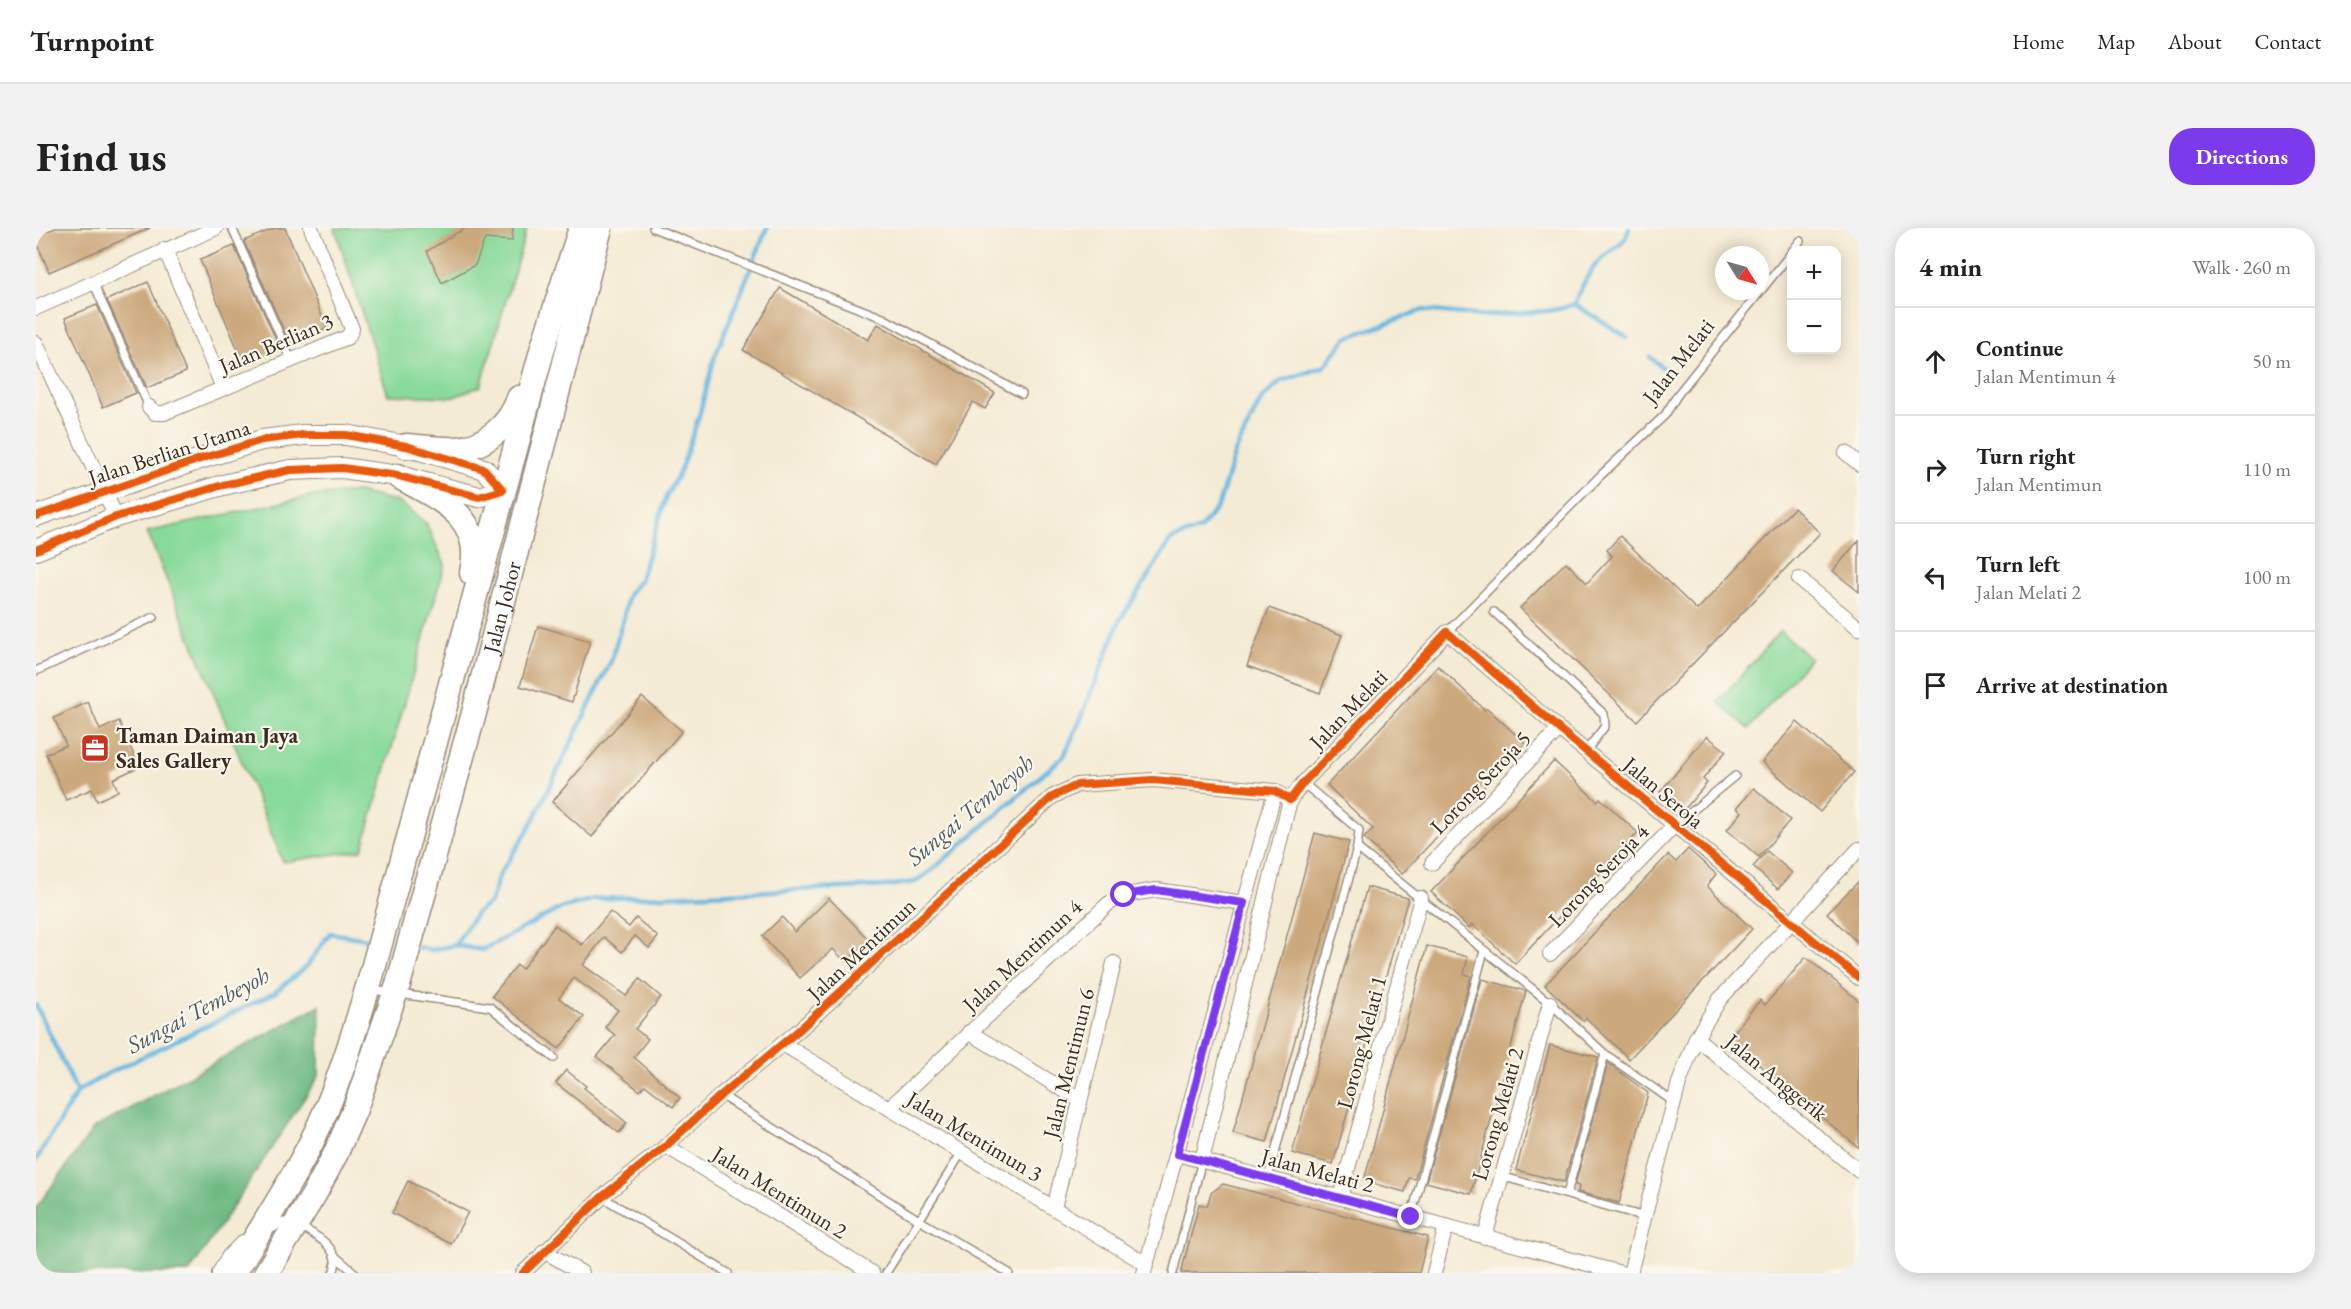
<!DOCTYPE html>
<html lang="en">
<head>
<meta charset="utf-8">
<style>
	:root { --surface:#fff; --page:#f2f2f2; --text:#222; --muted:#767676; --line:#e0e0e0; --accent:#7c3aed }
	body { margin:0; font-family:"EB Garamond",serif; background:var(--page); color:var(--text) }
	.controls { position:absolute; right:18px; top:18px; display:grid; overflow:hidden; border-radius:12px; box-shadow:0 3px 15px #0003 }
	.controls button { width:54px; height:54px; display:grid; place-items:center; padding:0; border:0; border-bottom:2px solid var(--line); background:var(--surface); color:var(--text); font:30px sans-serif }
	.compass { position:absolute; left:1679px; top:18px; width:54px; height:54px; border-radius:50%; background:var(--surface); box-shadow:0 3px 15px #0003; rotate:127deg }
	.stop { position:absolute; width:18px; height:18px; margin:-14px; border:4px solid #7c3aed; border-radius:50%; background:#fff }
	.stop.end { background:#7c3aed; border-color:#fff; box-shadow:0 2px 6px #0008 }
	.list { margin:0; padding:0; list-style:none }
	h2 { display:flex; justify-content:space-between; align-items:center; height:78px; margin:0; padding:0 24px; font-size:26px }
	h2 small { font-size:20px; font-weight:400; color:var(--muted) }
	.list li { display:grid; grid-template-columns:39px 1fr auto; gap:18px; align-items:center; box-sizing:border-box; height:108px; padding:0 24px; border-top:2px solid var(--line) }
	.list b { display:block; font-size:22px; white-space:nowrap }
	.list p { margin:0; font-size:20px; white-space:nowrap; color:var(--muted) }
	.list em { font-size:20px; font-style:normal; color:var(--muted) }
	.icon { flex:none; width:33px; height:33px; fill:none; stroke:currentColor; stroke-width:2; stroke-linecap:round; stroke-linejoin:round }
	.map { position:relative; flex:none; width:1823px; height:1045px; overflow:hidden; border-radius:24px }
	header { display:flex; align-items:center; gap:36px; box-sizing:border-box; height:84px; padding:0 30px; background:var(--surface); border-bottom:2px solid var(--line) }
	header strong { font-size:28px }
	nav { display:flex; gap:33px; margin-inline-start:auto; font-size:21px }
	.intro { display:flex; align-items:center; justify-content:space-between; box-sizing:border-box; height:144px; padding:0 36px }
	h1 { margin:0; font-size:42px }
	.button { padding:15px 27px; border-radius:24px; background:var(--accent); color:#fff; font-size:21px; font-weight:700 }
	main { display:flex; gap:36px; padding:0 36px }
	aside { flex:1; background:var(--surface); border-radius:24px; box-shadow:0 3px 15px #0003 }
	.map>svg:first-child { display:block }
	.green { fill:#88da9a; stroke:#62825c; stroke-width:1.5 }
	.forest { fill:#6eba82; stroke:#547250; stroke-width:1.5 }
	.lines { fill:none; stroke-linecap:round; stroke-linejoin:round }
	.stream { stroke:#68b7e2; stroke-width:4.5 }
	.building { fill:#cca87d }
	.lane-casing { stroke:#988a79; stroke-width:10 }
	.street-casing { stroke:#988a79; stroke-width:16 }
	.secondary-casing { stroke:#988a79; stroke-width:22 }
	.highway-casing { stroke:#988a79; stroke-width:27 }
	.lane { stroke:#fff; stroke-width:7 }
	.street { stroke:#fff; stroke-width:14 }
	.secondary { stroke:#fff; stroke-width:20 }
	.highway { stroke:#fff; stroke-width:24 }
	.cycleway-casing { stroke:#fbf7ec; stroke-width:11 }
	.cycleway { stroke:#e8590c; stroke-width:8 }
	.route { stroke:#7c3aed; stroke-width:8 }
	.labels { text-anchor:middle; stroke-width:4.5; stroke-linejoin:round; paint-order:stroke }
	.street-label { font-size:22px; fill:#3b2a1e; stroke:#fbf7ec }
	.poi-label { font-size:22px; font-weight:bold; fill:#3b2a1e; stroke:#fbf7ec; text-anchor:start }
	.water-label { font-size:24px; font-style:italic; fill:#4b5b63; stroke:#fbf7ec }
</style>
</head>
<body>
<header>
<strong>Turnpoint</strong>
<nav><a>Home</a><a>Map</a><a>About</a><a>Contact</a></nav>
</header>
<div class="intro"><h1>Find us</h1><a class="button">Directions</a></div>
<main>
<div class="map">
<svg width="1823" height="1045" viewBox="0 0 1823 1045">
	<rect width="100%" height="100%" fill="#fbf7ec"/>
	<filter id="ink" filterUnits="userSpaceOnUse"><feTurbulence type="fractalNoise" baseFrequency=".0167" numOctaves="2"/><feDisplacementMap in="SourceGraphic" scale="12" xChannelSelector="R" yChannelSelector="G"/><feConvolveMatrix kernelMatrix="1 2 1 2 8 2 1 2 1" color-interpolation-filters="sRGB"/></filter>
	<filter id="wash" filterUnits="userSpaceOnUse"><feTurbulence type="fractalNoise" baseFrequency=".008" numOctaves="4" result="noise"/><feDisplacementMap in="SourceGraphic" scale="24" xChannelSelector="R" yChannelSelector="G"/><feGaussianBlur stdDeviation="1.35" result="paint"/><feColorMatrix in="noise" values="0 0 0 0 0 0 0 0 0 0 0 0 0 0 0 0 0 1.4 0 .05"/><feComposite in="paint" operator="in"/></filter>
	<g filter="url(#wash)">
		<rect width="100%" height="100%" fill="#f4ebd4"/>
		<g class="green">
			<path d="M299 0H491L445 158 418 169 352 167Z"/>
			<path d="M321 264 363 274 390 295 409 336 326 622 247 634 111 304 275 268Z"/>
			<path d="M1744 403 1774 430 1713 501 1682 474Z"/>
		</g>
		<path class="forest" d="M284 777 283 848 153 1045H0V980L58 900Z"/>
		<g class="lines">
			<g class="stream">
				<path d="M1538 76 1591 109"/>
				<path d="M1614 129 1633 145"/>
				<path d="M419 717 441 684 455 674 463 647 493 601 575 433 588 388 592 367 604 352 630 269 644 243 663 188 678 131 731 0"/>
				<path d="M381 719 396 722 419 717 446 722 527 679 559 671 850 658 879 654 895 643 1028 528 1043 495 1084 392 1135 312 1164 301 1182 278 1199 224 1225 172 1245 153 1288 139 1310 110 1387 82 1448 88 1510 83 1527 80 1538 76C1545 61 1551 46 1562 34 1575 20 1588 20 1593 0"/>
				<path d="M0 777 41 864"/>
				<path d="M0 932 41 864 69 847 238 765 271 738 294 705 337 712"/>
			</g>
		</g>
		<g id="blocks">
			<g class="building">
				<path d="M19 0H114L13 44 0 13V8Z"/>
				<path d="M239 0H249L291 100 254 116 208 13Z"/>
				<path d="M429 0H477L476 13 449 11 439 37 406 55 391 23Z"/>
				<path d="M198 18 244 121 208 136 164 32Z"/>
				<path d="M112 54 150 144 111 160 71 72Z"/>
				<path d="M744 60 832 112 842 96 959 165 949 181 937 174 900 236 707 122Z"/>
				<path d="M61 77 100 165 67 179 29 90Z"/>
				<path d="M1758 280 1784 305 1601 493 1484 380 1530 334 1551 355 1576 328 1571 322 1584 308 1661 382Z"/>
				<path d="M1823 312V364L1797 343Z"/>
				<path d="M1233 380 1306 407 1284 465 1211 438Z"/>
				<path d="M502 398 554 413 536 474 484 458Z"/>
				<path d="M1402 438 1449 482 1451 480 1489 515 1366 646 1328 610 1337 601 1291 557Z"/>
				<path d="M606 469 646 503 556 609 516 574Z"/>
				<path d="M52 474 64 502 83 493 103 539 77 551 82 563 61 573 56 561 30 572 10 526 30 517 18 490Z"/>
				<path d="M1761 494 1818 544 1784 584 1726 534Z"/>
				<path d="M1671 508 1690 523 1667 551 1671 555 1647 583 1624 564Z"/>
				<path d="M1518 533 1561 573 1564 570 1602 605 1479 736 1436 696 1433 700 1395 664Z"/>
				<path d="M1718 560 1754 592 1723 629 1691 602 1706 584 1701 580Z"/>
				<path d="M1279 605 1313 614 1231 914 1197 905Z"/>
				<path d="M1652 621 1680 646 1671 658 1716 701 1593 831 1550 790 1547 793 1509 757 1632 627 1640 634Z"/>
				<path d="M1731 623 1756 645 1742 661 1717 639Z"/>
				<path d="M1823 653V716L1791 685Z"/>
				<path d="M1331 659 1372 670 1297 936 1256 925Z"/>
				<path d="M793 670 833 712 810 734 797 721 764 750 726 708 746 689 759 704Z"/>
				<path d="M574 684 593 699 600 690 622 709 613 720 599 708 586 724 568 709 547 737 590 768 604 751 625 769 599 801 612 811 598 829 644 870 637 879 609 857 604 863 561 829 579 807 569 799 582 782 538 750 523 770 548 789 523 821 456 768 481 737 486 741 519 697 546 717Z"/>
				<path d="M1391 718 1432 729 1428 746 1435 748 1379 951 1373 950 1369 964 1328 953Z"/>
				<path d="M1770 729 1823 773V920L1692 811 1724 772 1729 777Z"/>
				<path d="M1446 751 1490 763 1435 966 1390 954Z"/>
				<path d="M1514 817 1562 829 1528 954 1480 942Z"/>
				<path d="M1572 835 1612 865 1583 975 1542 964 1543 958 1539 957Z"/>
				<path d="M530 842 550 858 548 860 591 895 583 905 520 855Z"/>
				<path d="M372 953 432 984 415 1016 356 985Z"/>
				<path d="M1187 956 1392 1009 1383 1045H1145L1163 976 1171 978 1175 965Z"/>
			</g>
		</g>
	</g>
	<g filter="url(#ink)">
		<use href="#blocks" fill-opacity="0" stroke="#988a79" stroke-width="1.5"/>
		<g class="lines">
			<g class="lane-casing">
				<g id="lane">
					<path d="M196 0 255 132"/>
					<path d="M617 0 847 90 986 166"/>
					<path d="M1757 22 1764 13"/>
					<path d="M57 54 113 179"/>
					<path d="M1458 384 1568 486 1569 498 1550 523"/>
					<path d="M1411 404 1564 248 1629 187 1642 166 1756 24"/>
					<path d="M0 443 118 389"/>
					<path d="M1267 555 1323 602 1321 620 1514 775 1569 826 1639 875"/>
					<path d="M1639 597 1699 548"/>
					<path d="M336 762 454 779 518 830"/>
					<path d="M685 867 883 992 973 1045"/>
					<path d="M1465 948 1609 989"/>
					<path d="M1232 950 1321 620"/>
					<path d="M1531 966 1569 826"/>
					<path d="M566 969 692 1045"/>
					<path d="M1375 989 1448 723"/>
					<path d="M238 1000 244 995 253 993C273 1003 309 1019 297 1045"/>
					<path d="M300 1029 319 1045"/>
					<path d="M850 1045 926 924"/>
					<path d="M1137 1045 1166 932"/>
				</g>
			</g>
			<g class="street-casing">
				<g id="street">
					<path d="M129 21 187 160"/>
					<path d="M0 80 180 0"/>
					<path d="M0 115 80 289"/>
					<path d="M113 179 119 185H128L312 109 316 101 314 96 275 0"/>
					<path d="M1810 225 1823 236"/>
					<path d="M1763 351 1823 400"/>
					<path d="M1396 635 1523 501"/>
					<path d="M1514 726 1639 597"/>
					<path d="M933 804 1044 872"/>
					<path d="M1660 810 1823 943"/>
					<path d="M747 816 1110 1036"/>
					<path d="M853 880 1072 676 1088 667 1121 662 1208 675"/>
					<path d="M630 918 836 1045"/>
					<path d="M1141 926 1585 1045"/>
					<path d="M1166 932 1254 572"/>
					<path d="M1304 970 1385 670"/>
					<path d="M1018 980 1078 735"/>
					<path d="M1449 1009 1514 775"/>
					<path d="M508 1023 546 1045"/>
					<path d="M183 1045 193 1028 207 1014"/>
					<path d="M487 1045 566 969 630 918 685 867 763 802 1016 569 1041 557 1117 552 1239 563 1254 572 1267 555 1411 404 1523 501 1823 750"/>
					<path d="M1108 1045 1239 563"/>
					<path d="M1398 1045 1410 998"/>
					<path d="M1594 1045 1643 855 1660 810 1684 771 1823 621"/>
				</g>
			</g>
			<g class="secondary-casing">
				<path id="secondary" d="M0 288 167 230 226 212 267 207H310L370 218 448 241 467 262 443 269 362 248 306 240 254 242 187 257 80 289 0 322"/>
			</g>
			<g class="highway-casing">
				<g id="highway">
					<path d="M370 218C387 219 405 222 421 221 449 219 475 196 483 170"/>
					<path d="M362 248C403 271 449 288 436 345"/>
					<path d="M198 1045C224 1002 252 960 275 915 301 863 317 808 334 752L507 119 545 0"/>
					<path id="s1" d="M230 1045 279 965 299 927 319 881 362 757 438 485 564 0"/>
				</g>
			</g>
			<use href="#lane" class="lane"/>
			<use href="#street" class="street"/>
			<use href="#secondary" class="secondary"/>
			<use href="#highway" class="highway"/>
			<g class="cycleway-casing">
				<g id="cycleway">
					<path d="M0 288 167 230 226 212 267 207H310L370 218 448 241 467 262 443 269 362 248 306 240 254 242 187 257 80 289 0 322"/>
					<path d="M487 1045 566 969 630 918 685 867 763 802 1016 569 1041 557 1117 552 1239 563 1254 572 1267 555 1411 404 1523 501 1823 750"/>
				</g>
			</g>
			<use href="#cycleway" class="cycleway"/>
		</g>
	</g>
	<g class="lines" filter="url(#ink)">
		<path class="route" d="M1088 667 1120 662 1208 675 1141 926 1375 989"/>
	</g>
	<defs>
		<g id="office-square" transform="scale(1.5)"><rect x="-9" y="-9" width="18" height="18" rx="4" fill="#c8321e" stroke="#fbf7ec"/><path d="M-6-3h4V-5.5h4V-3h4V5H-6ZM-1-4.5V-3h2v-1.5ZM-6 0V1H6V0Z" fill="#fff"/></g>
	</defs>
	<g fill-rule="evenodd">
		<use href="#office-square" x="59" y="520"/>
	</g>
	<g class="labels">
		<g class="street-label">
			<text transform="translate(240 115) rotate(-23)" y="8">Jalan Berlian 3</text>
			<text transform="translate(1642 133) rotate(-52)" y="8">Jalan Melati</text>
			<text transform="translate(133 224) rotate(-18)" y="8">Jalan Berlian Utama</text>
			<text dy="8" stroke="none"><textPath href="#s1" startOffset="710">Jalan Johor</textPath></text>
			<text transform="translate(1312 481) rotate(-46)" y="8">Jalan Melati</text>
			<text transform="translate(1444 554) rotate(-46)" y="8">Lorong Seroja 5</text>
			<text transform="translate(1628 564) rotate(40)" y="8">Jalan Seroja</text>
			<text transform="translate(1562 647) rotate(-46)" y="8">Lorong Seroja 4</text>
			<text transform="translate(825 721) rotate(-43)" y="8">Jalan Mentimun</text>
			<text transform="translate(986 727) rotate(-43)" y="8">Jalan Mentimun 4</text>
			<text transform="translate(1325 814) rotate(-75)" y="8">Lorong Melati 1</text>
			<text transform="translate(1032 835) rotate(-76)" y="8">Jalan Mentimun 6</text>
			<text transform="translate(1741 849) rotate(39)" y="8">Jalan Anggerik</text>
			<text transform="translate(1461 886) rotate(-74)" y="8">Lorong Melati 2</text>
			<text transform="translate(939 908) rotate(31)" y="8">Jalan Mentimun 3</text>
			<text transform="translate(1282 942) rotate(15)" y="8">Jalan Melati 2</text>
			<text transform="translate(744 964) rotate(32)" y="8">Jalan Mentimun 2</text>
		</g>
		<g class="poi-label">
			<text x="80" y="515">Taman Daiman Jaya<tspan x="80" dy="25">Sales Gallery</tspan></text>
		</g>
		<g class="water-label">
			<text transform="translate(934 582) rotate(-40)" y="8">Sungai Tembeyoh</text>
			<text transform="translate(162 782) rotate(-28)" y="8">Sungai Tembeyoh</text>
		</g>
	</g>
</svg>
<div class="controls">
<button>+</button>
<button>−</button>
</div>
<svg class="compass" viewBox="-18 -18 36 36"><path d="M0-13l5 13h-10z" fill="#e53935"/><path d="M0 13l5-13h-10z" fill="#767676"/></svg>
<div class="stop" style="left:1088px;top:667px"></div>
<div class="stop end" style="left:1375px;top:989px"></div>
</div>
<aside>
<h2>4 min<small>Walk · 260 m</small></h2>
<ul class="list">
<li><svg class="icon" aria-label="ahead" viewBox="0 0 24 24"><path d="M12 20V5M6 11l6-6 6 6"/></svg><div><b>Continue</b><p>Jalan Mentimun 4</p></div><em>50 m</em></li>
<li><svg class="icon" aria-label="right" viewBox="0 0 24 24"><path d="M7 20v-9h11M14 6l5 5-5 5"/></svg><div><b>Turn right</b><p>Jalan Mentimun</p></div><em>110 m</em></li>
<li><svg class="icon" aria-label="left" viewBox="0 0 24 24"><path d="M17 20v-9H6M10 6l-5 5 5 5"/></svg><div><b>Turn left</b><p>Jalan Melati 2</p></div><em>100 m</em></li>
<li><svg class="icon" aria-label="arrive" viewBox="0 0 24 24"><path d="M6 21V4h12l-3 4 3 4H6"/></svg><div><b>Arrive at destination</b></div></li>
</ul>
</aside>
</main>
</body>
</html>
